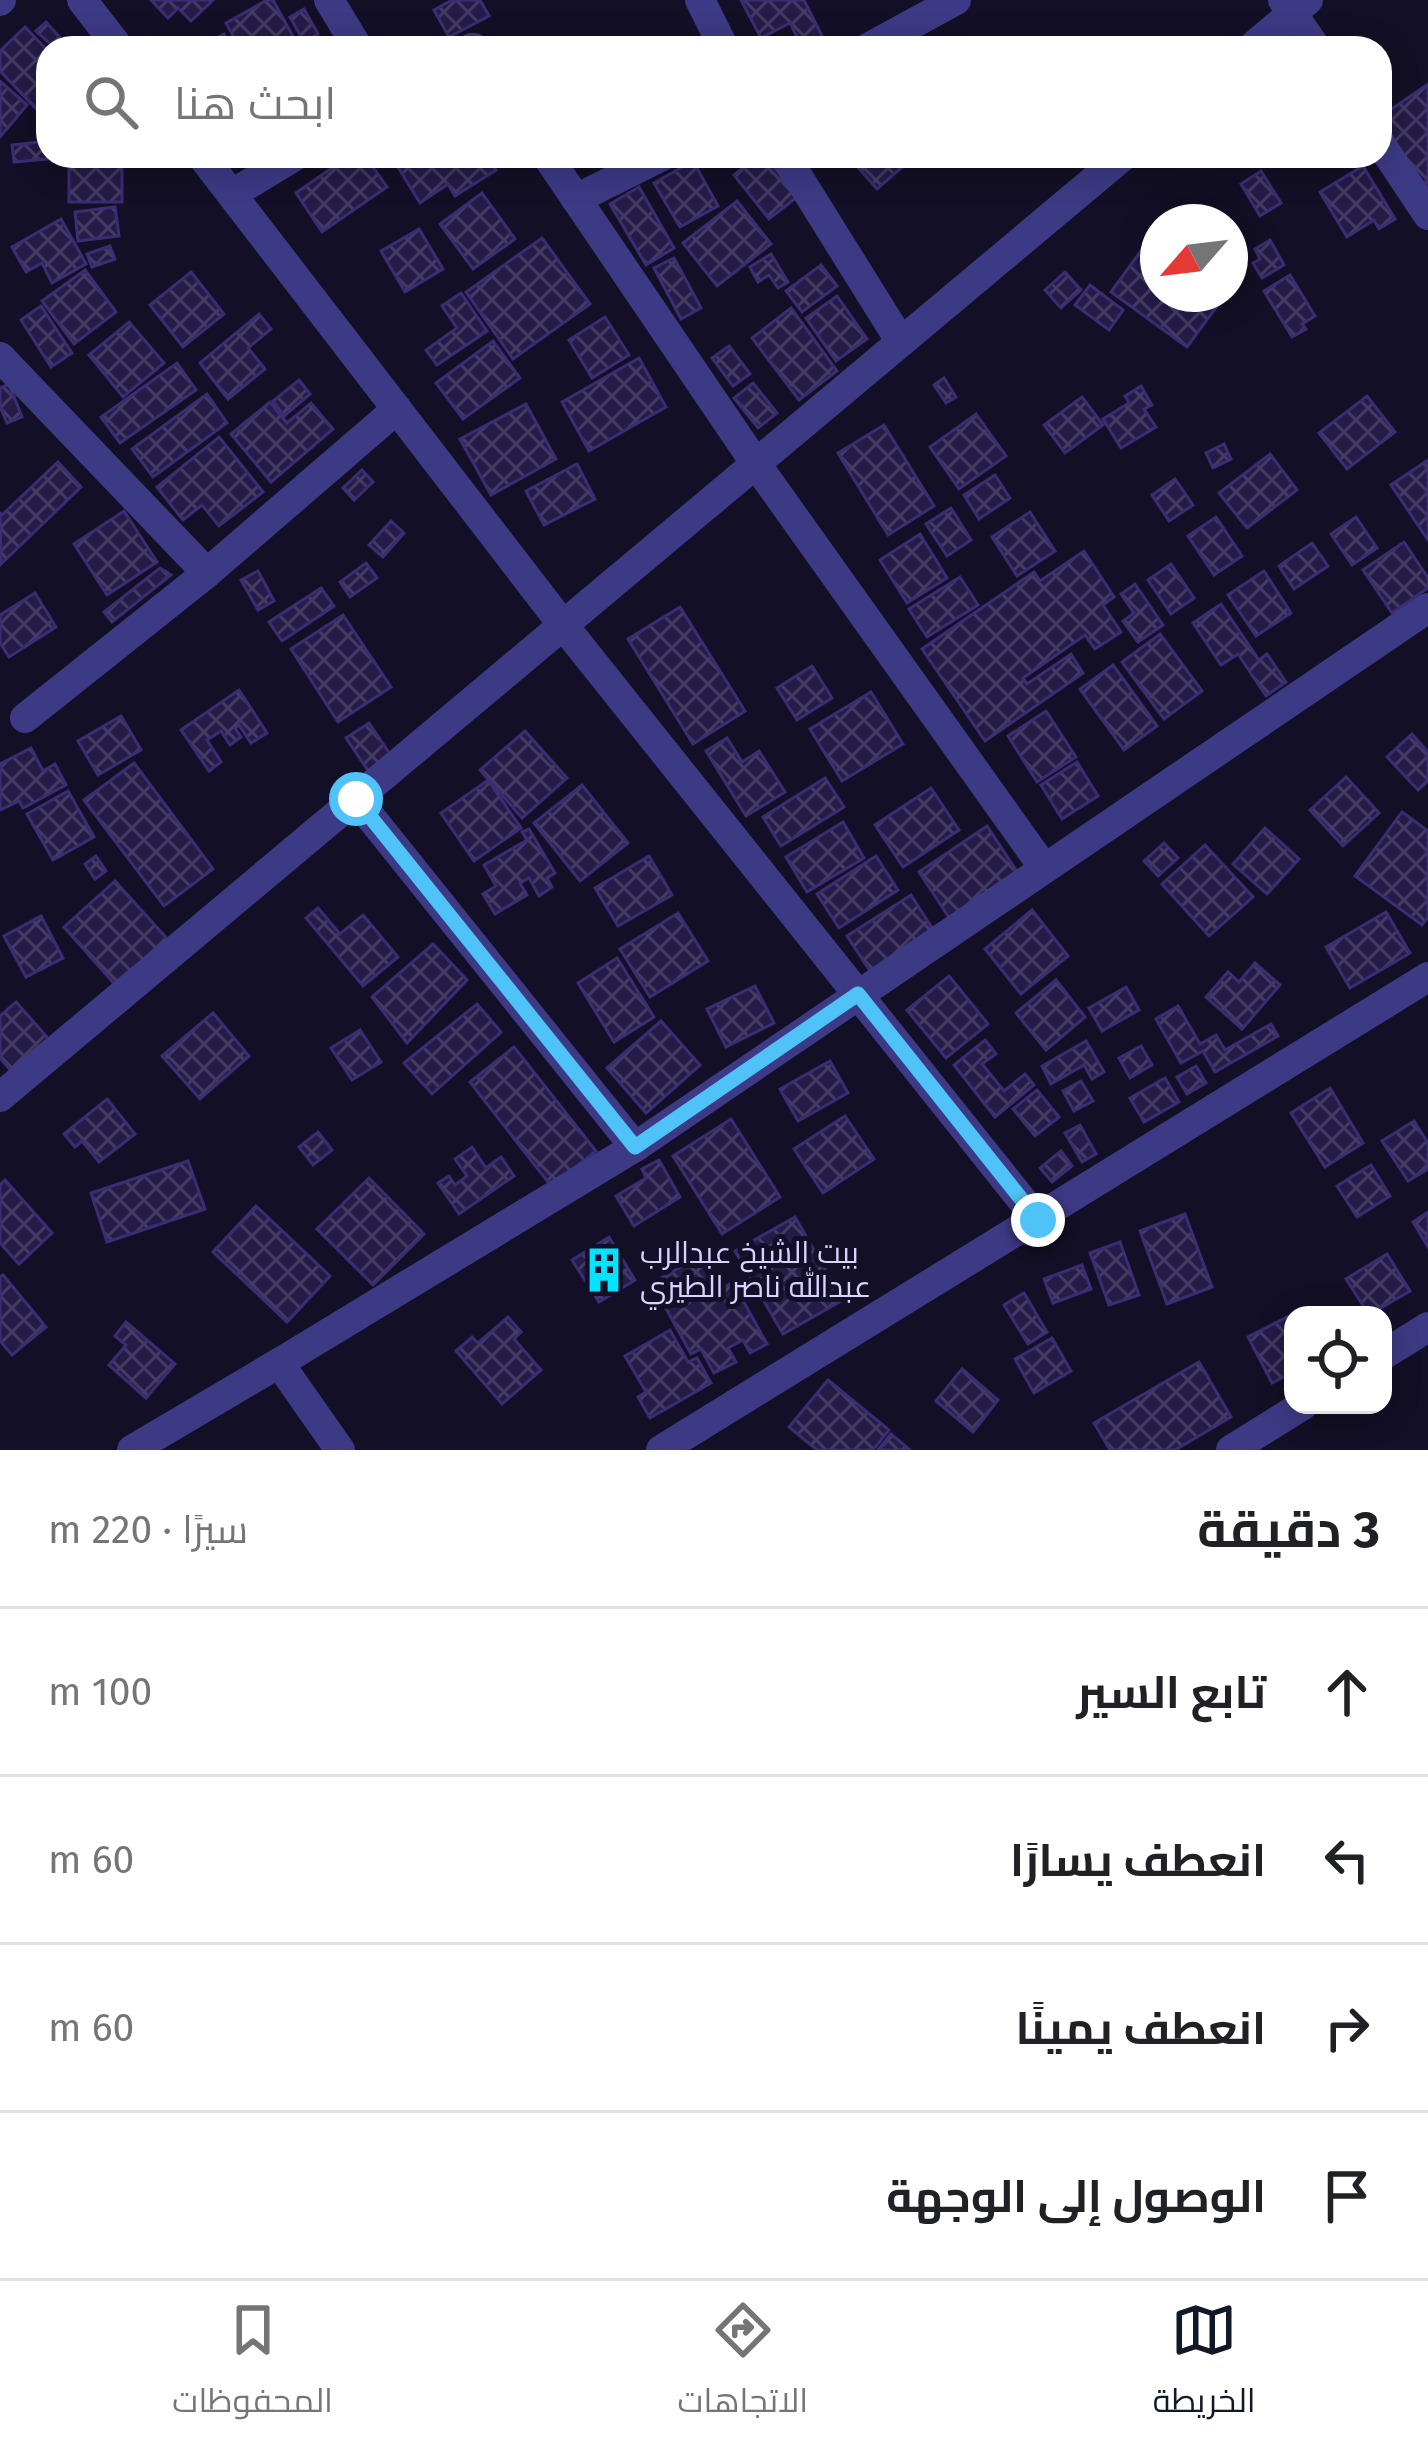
<!DOCTYPE html>
<html lang="ar">
<head>
<meta charset="utf-8">
<style>
	:root { --surface:#fff; --page:#f2f2f2; --text:#202124; --muted:#757577; --line:#e0e0e0; --accent:#111827 }
	body { margin:0; font-family:"Fira Sans",Cairo,sans-serif; background:var(--page); color:var(--text); direction:rtl }
	.controls { position:absolute; right:36px; bottom:36px; display:grid; overflow:hidden; border-radius:24px; box-shadow:0 6px 30px #0003 }
	.controls button { width:108px; height:108px; display:grid; place-items:center; padding:0; border:0; border-bottom:3px solid var(--line); background:var(--surface); color:var(--text); font:60px sans-serif }
	.compass { position:absolute; left:1140px; top:204px; width:108px; height:108px; border-radius:50%; background:var(--surface); box-shadow:0 6px 30px #0003; rotate:242deg }
	.stop { position:absolute; width:36px; height:36px; margin:-27px; border:9px solid #4fc3f7; border-radius:50%; background:#fff }
	.stop.end { background:#4fc3f7; border-color:#fff; box-shadow:0 3px 12px #0008 }
	.list { margin:0; padding:0; list-style:none }
	h2 { display:flex; justify-content:space-between; align-items:center; height:156px; margin:0; padding:0 48px; font-size:51px }
	h2 small { font-size:39px; font-weight:400; color:var(--muted) }
	.list li { display:grid; grid-template-columns:78px 1fr auto; gap:36px; align-items:center; box-sizing:border-box; height:168px; padding:0 48px; border-top:3px solid var(--line) }
	.list b { display:block; font-size:45px; white-space:nowrap }
	.list em { font-size:39px; font-style:normal; color:var(--muted) }
	.icon { flex:none; width:66px; height:66px; fill:none; stroke:currentColor; stroke-width:2; stroke-linecap:round; stroke-linejoin:round }
	.map { position:relative; flex:none; width:1428px; height:1450px; overflow:hidden; direction:ltr }
	.search { position:absolute; background:var(--surface); box-shadow:0 6px 30px #0003; left:36px; right:36px; top:36px; height:132px; display:flex; align-items:center; gap:30px; box-sizing:border-box; padding:0 42px; border-radius:36px; color:var(--muted); font-size:45px }
	.sheet { height:828px; background:var(--surface) }
	nav { display:flex; justify-content:space-around; align-items:center; box-sizing:border-box; height:168px; border-top:3px solid var(--line); background:var(--surface); font-size:33px; color:var(--muted) }
	nav a { display:grid; justify-items:center; gap:6px }
	nav .on { color:var(--accent) }
	.map>svg:first-child { display:block }
	.building { fill:url(#building-cross-hatch); stroke:#3b2d73; stroke-width:3 }
	.lines { fill:none; stroke-linecap:round; stroke-linejoin:round }
	.street { stroke:#3d3a85; stroke-width:30 }
	.route { stroke:#4fc3f7; stroke-width:15 }
	.labels { text-anchor:middle; stroke-width:10; stroke-linejoin:round; paint-order:stroke }
	.poi-label { font-size:30px; fill:#d9d4ff; stroke:#130f26; text-anchor:start }
</style>
</head>
<body>
<div class="map">
<svg width="1428" height="1450" viewBox="0 0 1428 1450">
	<defs>
		<pattern id="building-cross-hatch" width="8" height="8" patternUnits="userSpaceOnUse" patternTransform="scale(3)"><rect width="8" height="8" fill="#241b47"/><path d="M0 0l8 8M0 8l8-8" fill="none" stroke="#433b63"/></pattern>
	</defs>
	<rect width="100%" height="100%" fill="#130f26"/>
	<g class="building">
		<path d="M151 0H213L191 21 178 8 168 18Z"/>
		<path d="M267 0H273L296 42 285 48H240L226 23Z"/>
		<path d="M452 0H480L489 16 449 37 434 10Z"/>
		<path d="M741 0H804L822 36 802 47 790 23 761 38Z"/>
		<path d="M304 9 318 34 304 42 290 17Z"/>
		<path d="M46 22 63 41 55 48 36 31Z"/>
		<path d="M25 27 48 51V108L42 115 0 71V51Z"/>
		<path d="M224 34 231 48H198Z"/>
		<path d="M0 81 27 105 0 137Z"/>
		<path d="M1428 84V190L1380 121V117Z"/>
		<path d="M48 141V156L58 158 14 162 12 145Z"/>
		<rect x="69" y="156" width="53" height="46"/>
		<path d="M349 156H365L387 187 322 232 296 193Z"/>
		<path d="M409 156H487L496 170 455 196 448 184 420 203 396 164Z"/>
		<path d="M758 156H766L797 197 769 219 734 175Z"/>
		<path d="M848 156H915L877 189Z"/>
		<path d="M693 161 718 206 680 227 654 183Z"/>
		<path d="M1363 166 1395 219 1379 229 1374 220 1347 237 1320 192Z"/>
		<path d="M1261 171 1281 203 1260 216 1241 184Z"/>
		<path d="M639 187 674 248 646 265 610 204Z"/>
		<path d="M482 193 515 239 473 269 440 224Z"/>
		<path d="M737 201 771 244 717 286 683 243Z"/>
		<path d="M115 207 119 236 78 241 75 212Z"/>
		<path d="M61 219 86 264 52 283 42 263 26 272 12 247Z"/>
		<path d="M419 229 443 269 405 292 381 251Z"/>
		<path d="M1156 230 1158 294H1226L1187 347 1111 292Z"/>
		<path d="M542 238 590 304 513 359 466 292Z"/>
		<path d="M1270 240 1284 265 1262 278 1253 263 1260 259 1255 249Z"/>
		<path d="M110 246 115 259 92 267 87 254Z"/>
		<path d="M771 254 788 282 778 288 769 275 758 282 750 267Z"/>
		<path d="M674 258 701 308 681 319 654 268Z"/>
		<path d="M821 265 837 286 802 312 786 291Z"/>
		<path d="M85 270 116 312 74 344 42 301Z"/>
		<path d="M191 272 224 314 183 347 150 305Z"/>
		<path d="M1065 272 1081 290 1061 308 1045 290Z"/>
		<path d="M1290 275 1315 316 1302 324 1306 329 1292 337 1264 291Z"/>
		<path d="M1090 285 1123 310 1109 330 1075 305Z"/>
		<path d="M461 293 487 331 437 365 426 350 457 328 442 306Z"/>
		<path d="M837 296 867 339 836 361 806 318Z"/>
		<path d="M41 306 72 353 51 367 21 320Z"/>
		<path d="M791 308 837 371 799 400 752 338Z"/>
		<path d="M259 314 271 329 248 348 265 369 228 399 200 363Z"/>
		<path d="M605 317 629 355 592 378 569 340Z"/>
		<path d="M129 322 164 363 123 397 89 355Z"/>
		<path d="M493 341 520 378 463 419 436 383Z"/>
		<path d="M729 346 750 374 733 386 712 358Z"/>
		<path d="M639 358 666 407 589 451 562 402Z"/>
		<path d="M177 363 196 390 120 443 101 417Z"/>
		<path d="M944 378 956 397 946 403 934 385Z"/>
		<path d="M299 380 310 394 284 416 273 401Z"/>
		<path d="M753 383 777 413 758 428 734 398Z"/>
		<path d="M9 384 22 417 7 423 0 406V388Z"/>
		<path d="M1141 386 1152 405 1144 409 1156 427 1121 448 1103 419 1129 403 1125 396Z"/>
		<path d="M207 394 227 423 153 477 132 449Z"/>
		<path d="M1367 396 1395 432 1347 469 1319 433Z"/>
		<path d="M1082 397 1103 425 1065 453 1044 425Z"/>
		<path d="M270 402 287 423 311 403 333 429 271 482 231 434Z"/>
		<path d="M526 404 556 459 491 495 460 439Z"/>
		<path d="M976 414 1006 456 959 489 930 447Z"/>
		<path d="M884 425 934 506 888 535 838 453Z"/>
		<path d="M219 437 263 492 219 526 202 505 183 520 157 487Z"/>
		<path d="M1224 444 1231 459 1213 468 1206 453Z"/>
		<path d="M1270 454 1297 490 1247 528 1219 493Z"/>
		<path d="M1428 460V540L1391 485Z"/>
		<path d="M58 462 81 487 1 564 0 513 2 515Z"/>
		<path d="M577 464 595 499 544 525 526 491Z"/>
		<path d="M362 470 373 482 354 500 343 488Z"/>
		<path d="M995 475 1010 498 979 519 964 495Z"/>
		<path d="M1175 479 1193 505 1169 521 1152 495Z"/>
		<path d="M951 508 971 540 947 556 926 524Z"/>
		<path d="M124 511 157 562 107 595 74 544Z"/>
		<path d="M1030 512 1055 551 1017 576 992 537Z"/>
		<path d="M1216 517 1242 556 1214 575 1188 536Z"/>
		<path d="M1356 517 1377 548 1352 565 1331 534Z"/>
		<path d="M391 521 404 533 383 557 369 545Z"/>
		<path d="M920 534 947 578 907 603 880 560Z"/>
		<path d="M1404 542 1428 578V588L1392 613 1363 570Z"/>
		<path d="M1312 543 1328 566 1294 589 1279 566Z"/>
		<path d="M1084 551 1114 597 1103 605 1121 632 1095 649 1085 635 1023 678 1027 684 1071 654 1083 673 985 741 922 649 1034 572 1040 581Z"/>
		<path d="M366 563 377 578 350 597 340 582Z"/>
		<path d="M1171 564 1194 598 1171 614 1148 580Z"/>
		<path d="M160 568 171 575 112 622 104 612Z"/>
		<path d="M258 571 274 601 258 610 241 580Z"/>
		<path d="M1264 571 1291 613 1256 636 1228 595Z"/>
		<path d="M960 577 978 605 927 637 909 609Z"/>
		<path d="M1135 584 1163 625 1138 642 1123 621 1134 613 1121 594Z"/>
		<path d="M321 588 334 606 282 641 269 622Z"/>
		<path d="M35 593 56 627 9 657 0 643V615Z"/>
		<path d="M1221 604 1259 660 1267 654 1286 682 1266 696 1238 654 1221 665 1193 623Z"/>
		<path d="M680 607 745 711 693 744 628 639Z"/>
		<path d="M343 615 391 687 338 722 291 649Z"/>
		<path d="M1160 634 1202 691 1164 719 1122 662Z"/>
		<path d="M1113 665 1157 726 1124 750 1080 689Z"/>
		<path d="M812 666 832 698 797 720 777 688Z"/>
		<path d="M239 690 267 733 251 743 239 725 235 728 241 737 230 745 221 731 207 740 221 762 209 771 181 730Z"/>
		<path d="M871 692 903 744 842 781 810 729Z"/>
		<path d="M1046 711 1076 757 1037 782 1008 736Z"/>
		<path d="M121 716 141 750 98 775 78 741Z"/>
		<path d="M369 723 392 757 369 772 346 738Z"/>
		<path d="M525 731 567 778 522 818 480 770Z"/>
		<path d="M1412 734 1428 752V781L1418 790 1387 757Z"/>
		<path d="M727 738 742 762 759 751 785 792 746 816 706 751Z"/>
		<path d="M31 748 43 771 55 764 66 785 23 808 19 801 0 810V764Z"/>
		<path d="M1077 762 1098 796 1062 819 1041 785Z"/>
		<path d="M134 763 213 869 164 906 84 800Z"/>
		<path d="M1346 777 1379 813 1343 846 1310 810Z"/>
		<path d="M825 778 844 807 781 846 763 817Z"/>
		<path d="M488 780 521 828 474 861 441 813Z"/>
		<path d="M582 785 628 843 580 881 534 823Z"/>
		<path d="M931 788 959 830 903 867 875 825Z"/>
		<path d="M68 791 94 837 53 860 27 814Z"/>
		<path d="M1402 812 1428 831V917L1422 925 1355 876Z"/>
		<path d="M843 822 864 858 807 892 786 857Z"/>
		<path d="M987 826 1020 876 952 922 919 872Z"/>
		<path d="M1265 828 1299 859 1267 894 1233 864Z"/>
		<path d="M529 829 555 873 547 878 552 887 539 896 529 878 520 883 527 895 495 914 483 894 496 886 484 865 527 840 522 832Z"/>
		<path d="M1164 843 1178 858 1158 876 1144 861Z"/>
		<path d="M1205 845 1253 897 1209 936 1162 884Z"/>
		<path d="M96 856 106 871 95 879 85 864Z"/>
		<path d="M649 856 672 895 618 926 595 888Z"/>
		<path d="M876 856 898 890 839 928 817 894Z"/>
		<path d="M115 881 169 941 117 987 64 927Z"/>
		<path d="M911 895 934 931 870 971 847 936Z"/>
		<path d="M318 908 340 934 363 915 398 957 363 986 306 918Z"/>
		<path d="M1032 910 1068 956 1021 994 985 949Z"/>
		<path d="M1386 912 1410 953 1350 988 1326 947Z"/>
		<path d="M678 913 708 961 650 997 620 949Z"/>
		<path d="M41 916 63 958 26 977 4 936Z"/>
		<path d="M433 944 467 980 407 1043 372 997Z"/>
		<path d="M617 958 654 1017 614 1042 578 983Z"/>
		<path d="M1255 963 1280 985 1242 1029 1206 997 1228 972 1239 982Z"/>
		<path d="M949 976 988 1024 946 1058 907 1010Z"/>
		<path d="M1056 980 1085 1017 1046 1050 1016 1013Z"/>
		<path d="M755 986 774 1023 726 1047 707 1009Z"/>
		<path d="M1126 987 1139 1010 1102 1031 1089 1008Z"/>
		<path d="M16 1002 54 1045 17 1078 0 1058V1016Z"/>
		<path d="M477 1004 501 1032 432 1094 404 1063Z"/>
		<path d="M1178 1006 1200 1044 1216 1035 1225 1050 1271 1024 1278 1036 1215 1072 1203 1051 1181 1063 1156 1019Z"/>
		<path d="M213 1013 249 1056 200 1099 162 1056Z"/>
		<path d="M661 1021 700 1065 646 1113 607 1068Z"/>
		<path d="M360 1030 381 1062 352 1080 331 1048Z"/>
		<path d="M985 1040 996 1054 982 1064 1004 1091 1025 1074 1034 1085 995 1117 954 1065Z"/>
		<path d="M1086 1041 1104 1072 1092 1079 1084 1065 1051 1084 1042 1066Z"/>
		<path d="M1141 1046 1152 1065 1130 1078 1119 1058Z"/>
		<path d="M514 1047 596 1151 551 1186 470 1082Z"/>
		<path d="M830 1061 848 1093 798 1121 780 1089Z"/>
		<path d="M1196 1066 1206 1083 1187 1094 1177 1077Z"/>
		<path d="M1165 1078 1179 1102 1144 1122 1130 1098Z"/>
		<path d="M1081 1081 1093 1101 1074 1111 1063 1091Z"/>
		<path d="M1330 1088 1363 1143 1325 1167 1291 1113Z"/>
		<path d="M1037 1090 1059 1117 1035 1136 1013 1109Z"/>
		<path d="M107 1099 135 1134 99 1162 82 1141 75 1147 64 1134Z"/>
		<path d="M845 1116 874 1159 823 1193 794 1149Z"/>
		<path d="M731 1119 780 1197 722 1234 673 1156Z"/>
		<path d="M1414 1121 1428 1143V1169L1408 1181 1382 1141Z"/>
		<path d="M1080 1125 1096 1154 1082 1162 1065 1133Z"/>
		<path d="M318 1132 332 1150 313 1165 299 1147Z"/>
		<path d="M472 1147 486 1168 501 1157 514 1176 459 1214 438 1183 449 1176 455 1185 467 1176 455 1159Z"/>
		<path d="M1061 1151 1072 1166 1052 1182 1040 1168Z"/>
		<path d="M659 1160 680 1197 634 1226 616 1196 646 1178 642 1169Z"/>
		<path d="M188 1161 205 1209 107 1242 91 1193Z"/>
		<path d="M1371 1165 1390 1196 1357 1217 1337 1186Z"/>
		<path d="M369 1178 424 1234 373 1285 317 1229Z"/>
		<path d="M5 1180 52 1233 19 1264 0 1243V1185Z"/>
		<path d="M256 1206 330 1276 287 1322 213 1252Z"/>
		<path d="M1428 1212V1247L1413 1222Z"/>
		<path d="M1185 1214 1212 1287 1167 1304 1140 1231Z"/>
		<path d="M795 1217 843 1300 783 1334 735 1251Z"/>
		<path d="M609 1237 635 1280 599 1302 572 1260Z"/>
		<path d="M1120 1242 1139 1295 1109 1305 1090 1253Z"/>
		<path d="M1387 1254 1410 1291 1369 1315 1346 1279Z"/>
		<path d="M700 1256 719 1290 733 1282 767 1344 750 1353 743 1340 728 1348 736 1362 714 1373 701 1349 691 1354 652 1283Z"/>
		<path d="M1082 1265 1091 1289 1053 1303 1044 1279Z"/>
		<path d="M3 1275 46 1327 12 1355 0 1341V1277Z"/>
		<path d="M1024 1293 1047 1332 1028 1344 1004 1305Z"/>
		<path d="M1303 1309 1306 1315H1293V1372L1272 1383 1248 1337Z"/>
		<path d="M508 1317 521 1332 514 1339 541 1370 502 1404 456 1351 472 1337 478 1343Z"/>
		<path d="M126 1322 175 1364 146 1398 109 1365 126 1345 115 1336Z"/>
		<path d="M670 1330 688 1362 697 1358 711 1383 650 1418 638 1397 646 1392 625 1356Z"/>
		<path d="M1052 1338 1071 1371 1034 1393 1015 1359Z"/>
		<path d="M1199 1362 1231 1417 1175 1450H1110L1094 1423Z"/>
		<path d="M962 1369 998 1400 973 1432 936 1401Z"/>
		<path d="M828 1380 889 1430 873 1450H817L789 1427Z"/>
		<path d="M891 1434 910 1450H878Z"/>
	</g>
	<g class="lines">
		<g class="street">
			<path d="M82 0 119 48"/>
			<path d="M329 0 358 48"/>
			<path d="M700 0 724 48"/>
			<path d="M1283 0 1316 48"/>
			<path d="M0 1 1 0"/>
			<path d="M472 48H474"/>
			<path d="M868 48 956 0"/>
			<path d="M1251 48 1308 0"/>
			<path d="M1380 143 1428 215"/>
			<path d="M202 156 563 625 1038 1220"/>
			<path d="M547 156 756 464 1044 868"/>
			<path d="M785 156 901 342"/>
			<path d="M232 194 295 156"/>
			<path d="M576 199 662 156"/>
			<path d="M0 357 207 573 25 718"/>
			<path d="M207 573 397 409"/>
			<path d="M356 799 635 1147 1428 608"/>
			<path d="M0 1097 1123 156"/>
			<path d="M1383 1355 1428 1327"/>
			<path d="M132 1450 279 1363"/>
			<path d="M340 1450 279 1363 635 1147"/>
			<path d="M661 1450 1428 977"/>
			<path d="M1231 1450 1303 1405"/>
		</g>
	</g>
	<g class="lines">
		<path class="route" d="M356 799 635 1147 858 994 1038 1220"/>
	</g>
	<defs>
		<g id="building-bare" transform="scale(3.6)"><path d="M-4-6H4V6H1V3H-1V6H-4ZM-2.5-4.3h1.7v1.8h-1.7ZM.8-4.3h1.7v1.8H.8ZM-2.5-1h1.7V.8h-1.7ZM.8-1h1.7V.8H.8Z" fill="#00e5ff" stroke="#130f26" stroke-width="2.5" paint-order="stroke"/></g>
	</defs>
	<g fill-rule="evenodd">
		<use href="#building-bare" x="604" y="1270"/>
	</g>
	<g class="labels">
		<g class="poi-label">
			<text x="640" y="1263">بيت الشيخ عبدالرب<tspan x="640" dy="34">عبدالله ناصر الطيري</tspan></text>
		</g>
	</g>
</svg>
<div class="controls">
<button><svg class="icon" aria-label="locate" viewBox="0 0 24 24"><circle cx="12" cy="12" r="6"/><path d="M12 2v4M12 18v4M2 12h4M18 12h4"/></svg></button>
</div>
<svg class="compass" viewBox="-18 -18 36 36"><path d="M0-13l5 13h-10z" fill="#e53935"/><path d="M0 13l5-13h-10z" fill="#757577"/></svg>
<div class="stop" style="left:356px;top:799px"></div>
<div class="stop end" style="left:1038px;top:1220px"></div>
<div class="search"><svg class="icon" aria-label="search" viewBox="0 0 24 24"><circle cx="10" cy="10" r="6"/><path d="M15 15l6 6"/></svg>ابحث هنا</div>
</div>
<section class="sheet">
<h2>3 دقيقة<small>سيرًا · 220 m</small></h2>
<ul class="list">
<li><svg class="icon" aria-label="ahead" viewBox="0 0 24 24"><path d="M12 20V5M6 11l6-6 6 6"/></svg><div><b>تابع السير</b></div><em>100 m</em></li>
<li><svg class="icon" aria-label="left" viewBox="0 0 24 24"><path d="M17 20v-9H6M10 6l-5 5 5 5"/></svg><div><b>انعطف يسارًا</b></div><em>60 m</em></li>
<li><svg class="icon" aria-label="right" viewBox="0 0 24 24"><path d="M7 20v-9h11M14 6l5 5-5 5"/></svg><div><b>انعطف يمينًا</b></div><em>60 m</em></li>
<li><svg class="icon" aria-label="arrive" viewBox="0 0 24 24"><path d="M6 21V4h12l-3 4 3 4H6"/></svg><div><b>الوصول إلى الوجهة</b></div></li>
</ul>
</section>
<nav>
<a class="on"><svg class="icon" aria-label="map" viewBox="0 0 24 24"><path d="M3 6l6-2 6 2 6-2v14l-6 2-6-2-6 2zM9 4v14M15 6v14"/></svg>الخريطة</a>
<a><svg class="icon" aria-label="directions" viewBox="0 0 24 24"><path d="M12 3l9 9-9 9-9-9zM9 14v-3h6M13 9l2 2-2 2"/></svg>الاتجاهات</a>
<a><svg class="icon" aria-label="saved" viewBox="0 0 24 24"><path d="M7 4h10v16l-5-4-5 4z"/></svg>المحفوظات</a>
</nav>
</body>
</html>
